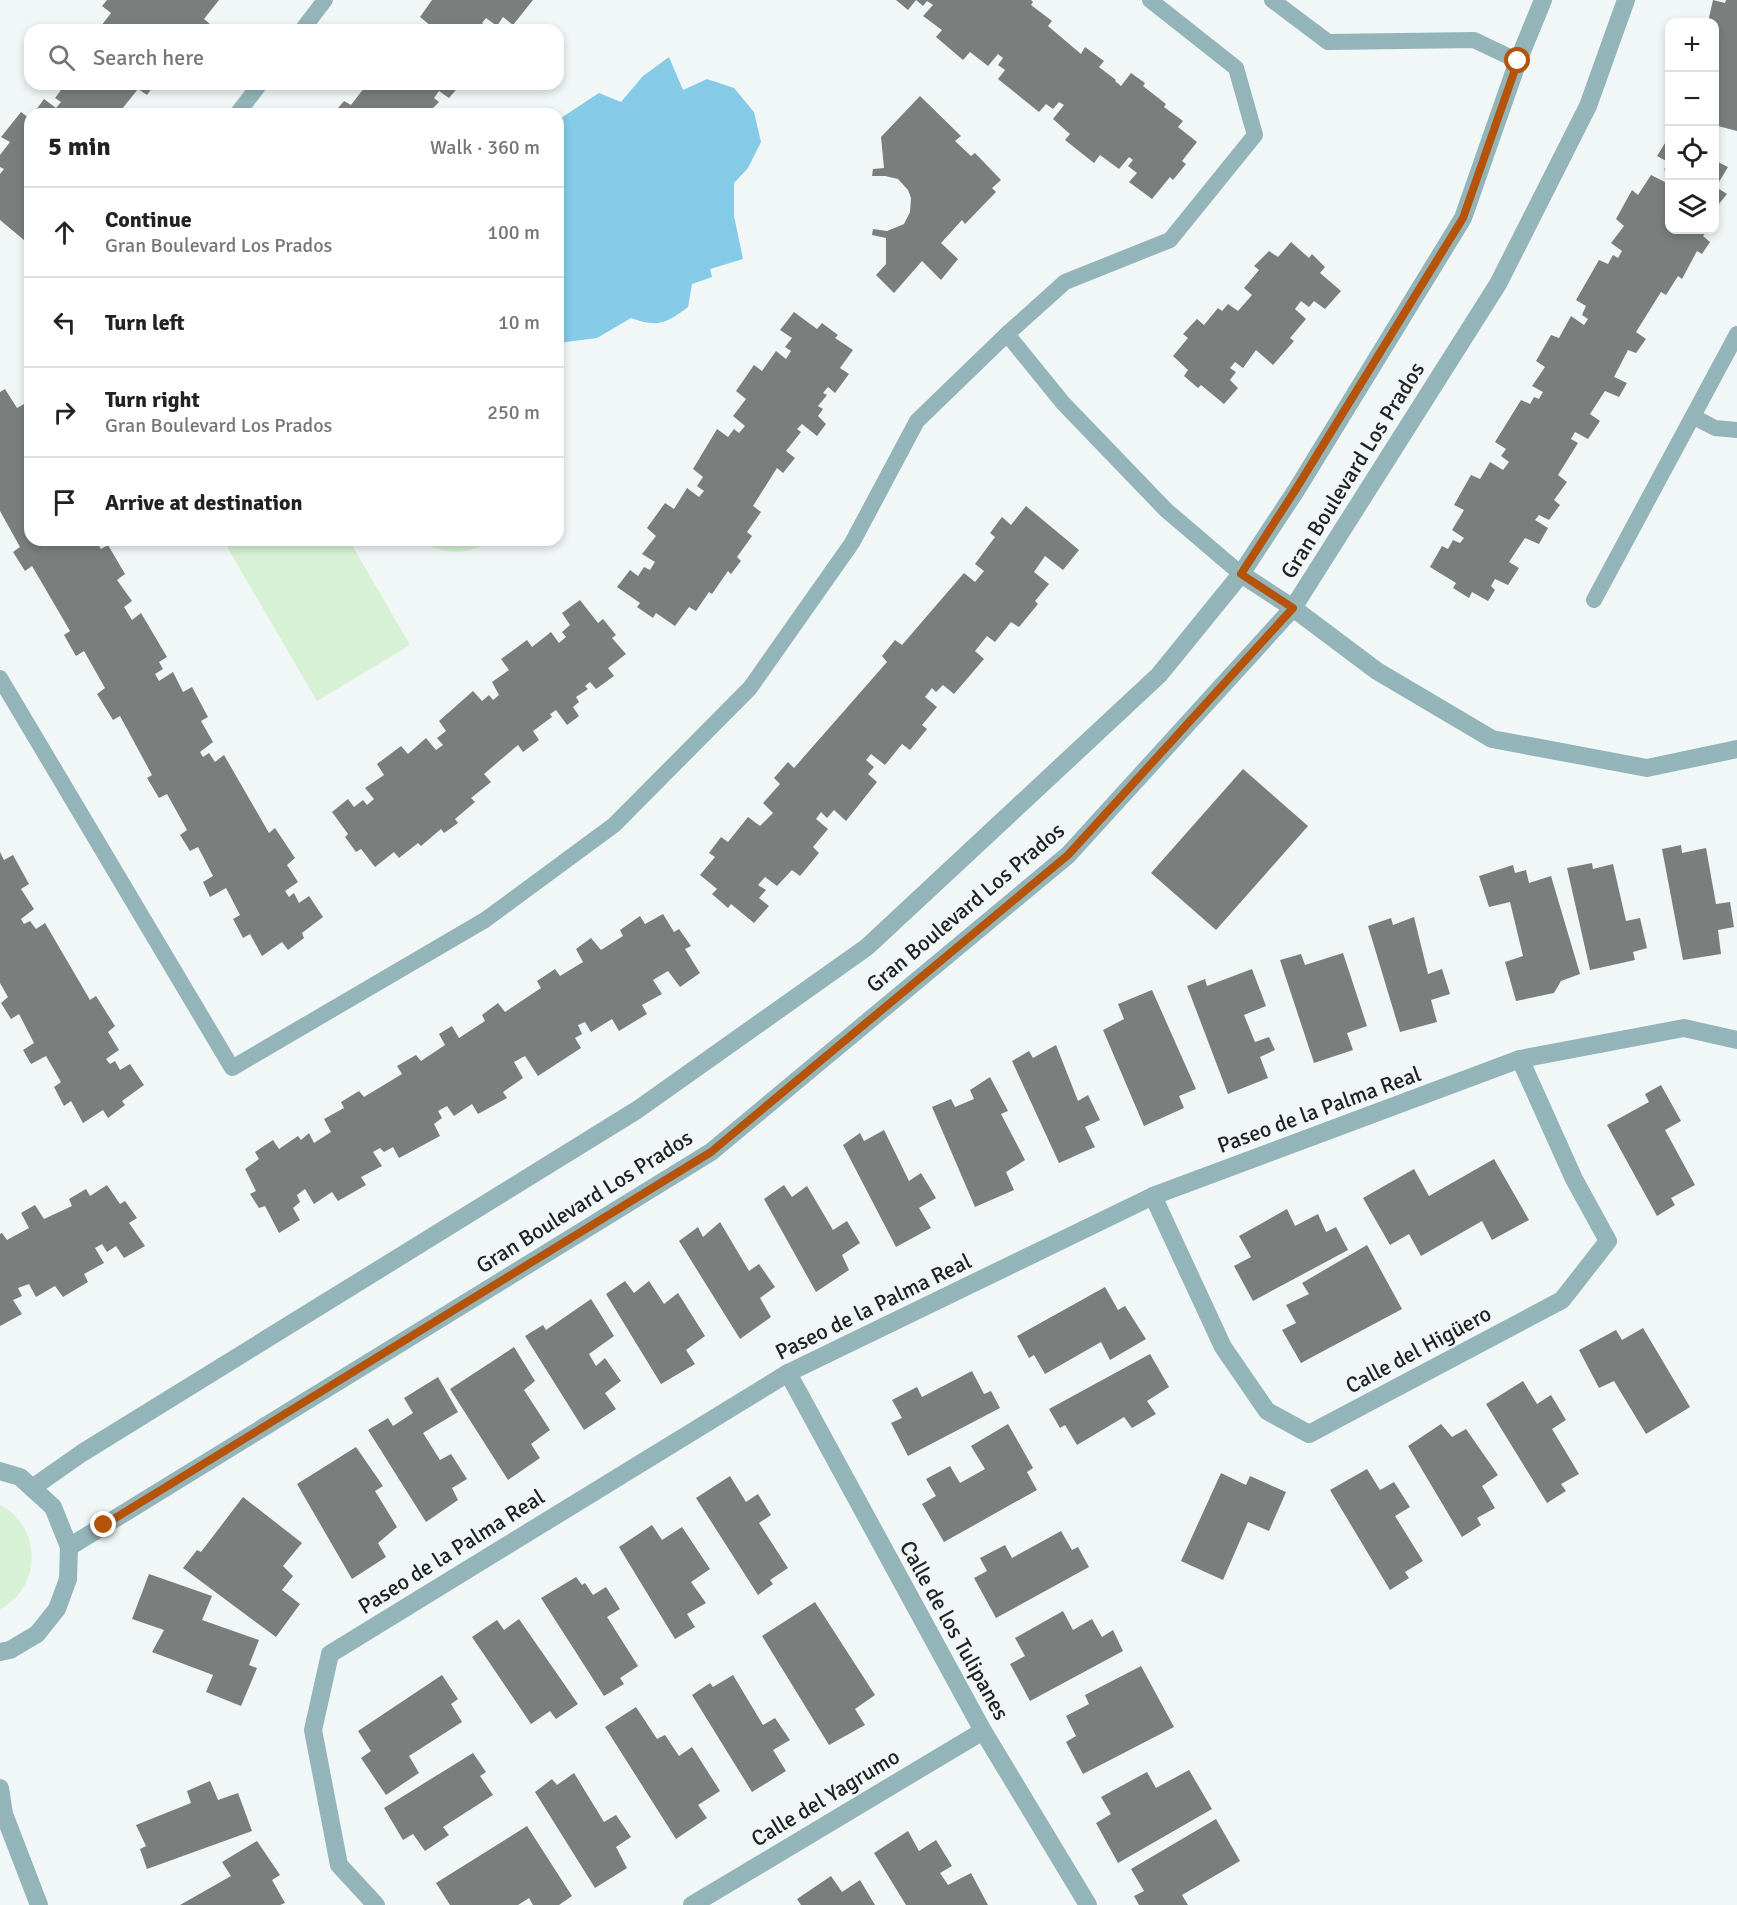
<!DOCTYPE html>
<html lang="en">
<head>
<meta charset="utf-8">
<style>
	:root { --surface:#fff; --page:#f2f2f2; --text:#222; --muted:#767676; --line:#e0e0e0 }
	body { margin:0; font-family:Signika,sans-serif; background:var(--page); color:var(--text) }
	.controls { position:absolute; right:18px; top:18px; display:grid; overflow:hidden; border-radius:12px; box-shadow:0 3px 9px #0003 }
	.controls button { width:54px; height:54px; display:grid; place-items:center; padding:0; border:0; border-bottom:2px solid var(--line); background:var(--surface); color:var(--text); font:30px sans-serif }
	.stop { position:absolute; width:18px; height:18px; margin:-14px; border:4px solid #b45309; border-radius:50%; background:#fff }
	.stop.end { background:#b45309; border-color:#fff; box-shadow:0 2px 6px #0008 }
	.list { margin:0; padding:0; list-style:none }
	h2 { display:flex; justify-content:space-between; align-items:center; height:78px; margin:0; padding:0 24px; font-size:26px }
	h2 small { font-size:20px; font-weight:400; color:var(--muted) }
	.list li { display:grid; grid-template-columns:39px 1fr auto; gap:18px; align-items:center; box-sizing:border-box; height:90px; padding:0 24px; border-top:2px solid var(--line) }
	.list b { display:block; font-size:22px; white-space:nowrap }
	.list p { margin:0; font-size:20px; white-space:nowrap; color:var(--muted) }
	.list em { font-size:20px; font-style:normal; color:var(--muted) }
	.icon { flex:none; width:33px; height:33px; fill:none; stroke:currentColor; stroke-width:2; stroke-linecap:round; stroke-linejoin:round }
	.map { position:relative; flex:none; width:1737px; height:1905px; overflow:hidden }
	.search { position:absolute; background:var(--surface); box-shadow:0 3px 9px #0003; left:24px; top:24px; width:540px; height:66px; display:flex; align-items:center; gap:15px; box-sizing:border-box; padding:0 21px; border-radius:18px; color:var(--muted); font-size:22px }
	.panel { position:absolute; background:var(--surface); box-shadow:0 3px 9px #0003; left:24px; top:108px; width:540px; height:438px; border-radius:18px }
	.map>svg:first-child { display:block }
	.green { fill:#d6f1d3 }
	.water { fill:#85cae7 }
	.building { fill:#7a7f7d }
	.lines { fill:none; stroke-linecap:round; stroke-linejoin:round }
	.service { stroke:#93b4b8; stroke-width:16 }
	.minor { stroke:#93b4b8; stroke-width:18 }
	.tertiary { stroke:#93b4b8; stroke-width:18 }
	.route { stroke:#b45309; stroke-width:8 }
	.labels { text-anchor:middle; stroke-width:4.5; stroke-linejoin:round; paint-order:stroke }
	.street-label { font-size:22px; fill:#212323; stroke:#f0f7f6 }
</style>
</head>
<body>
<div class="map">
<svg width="1737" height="1905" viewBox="0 0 1737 1905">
	<rect width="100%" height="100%" fill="#f0f7f6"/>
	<g class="green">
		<path d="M223 540H349L410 645 317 701Z"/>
		<path d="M418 540H492C467 556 443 555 418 540Z"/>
		<path d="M0 1505C42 1526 42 1588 0 1609Z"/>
	</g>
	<path class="water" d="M669 57 683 90 707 79 734 88 754 112 761 142 748 168 734 183V216L743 259 710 269 712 277 692 284 688 307C666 323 659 328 631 318L597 338 558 343V125L561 118 599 93 621 102 643 76Z"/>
	<g class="building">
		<path d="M107 0H219L204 19 210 24 205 30H98L111 13 102 6Z"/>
		<path d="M432 0H533L513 25 503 17 497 26 486 18 482 23 492 30H428L431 26 420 17Z"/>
		<path d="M896 0H1031L1033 2 1031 5 1052 21 1048 26 1081 54 1085 47 1104 61 1099 67 1116 80 1115 81 1121 86 1131 73 1145 83 1143 86 1166 104 1164 107 1183 121 1178 127 1197 142 1182 161 1186 164 1173 180 1170 177 1152 199 1129 182 1137 173 1128 166 1133 160 1129 157 1119 169 1100 155 1094 163 1065 140 1070 134 1053 119 1064 105 1059 102 1053 109 1046 104 1039 112 998 79 1005 70 998 65 1003 58 998 54 988 66 970 52 963 60 936 37 942 30 923 16 933 5 927 1 923 6 916 0 908 10Z"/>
		<path d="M1713 0 1725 3 1726 0H1737V131L1714 125V22H1697L1698 19 1708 22Z"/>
		<path d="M54 84H155L147 95 138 89 118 114H33L44 99 56 108 61 102 55 98 61 90Z"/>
		<path d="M367 84H461L449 98 439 91 434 98 439 102 433 108 441 114H333L344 101 351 105Z"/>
		<path d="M920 96 961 136 955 141 971 156 975 153 1001 180 992 188 996 192 965 224 962 220 941 243 958 259 941 280 922 261 894 293 876 275 886 264V238L872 235 873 229 887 231 904 224 910 212 911 198 908 190 898 179 885 176H872L873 169 884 168 881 137Z"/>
		<path d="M21 112 30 119V232L24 240 0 220V174L4 169 0 167V155L10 142 1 137Z"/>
		<path d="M1670 135V173L1664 170 1668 162 1657 156Z"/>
		<path d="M1714 160 1728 167 1716 187 1727 194 1714 210Z"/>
		<path d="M1651 175 1667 183 1670 180V230H1708L1703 236 1710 242 1702 254 1697 251 1682 279 1678 276 1666 295 1661 292 1636 332 1646 339 1636 353 1628 350 1614 377 1627 383 1619 397 1605 391 1590 414 1600 421 1588 439 1575 432 1571 439 1578 443 1558 475 1567 482 1554 500 1560 505 1549 520 1539 515 1535 520 1548 528 1539 544 1525 538 1509 562 1519 568 1508 585 1495 579 1491 586 1495 590 1488 601 1472 592 1469 598 1453 588 1456 583 1430 567 1442 546 1448 549 1453 540 1460 543 1464 538 1452 530 1464 510 1454 505 1471 475 1480 479 1490 462 1503 470 1509 462 1501 456 1506 449 1495 442 1521 400 1530 404 1534 397 1539 399 1543 392 1532 386 1545 367 1536 361 1551 335 1559 338 1571 316 1584 325 1588 319 1582 315 1586 306 1576 300 1599 260 1608 264 1613 255 1618 258 1622 251 1611 243 1624 226 1616 219 1632 190 1638 195Z"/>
		<path d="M1291 242 1309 258 1312 254 1325 267 1320 273 1341 291 1325 309 1314 301 1309 307 1301 301 1295 309 1306 319 1290 338 1294 341 1273 365 1256 350 1243 368 1235 362 1230 368 1236 372 1230 380 1238 388 1224 404 1201 385 1198 388 1184 376 1188 370 1173 356 1188 338 1183 334 1197 319 1204 325 1218 308 1222 311 1228 304 1238 311 1252 295 1244 288 1259 270 1254 266 1269 251 1278 257Z"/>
		<path d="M794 312 817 329 822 323 838 335 835 338 853 350 840 368 849 374 835 393 828 387 823 393 827 395 818 406 823 409 818 416 826 424 817 436 802 424 797 429 801 432 786 451 795 458 783 473 777 468 753 506 761 512 747 532 752 536 737 557 741 561 731 574 728 571 712 594 709 592 696 611 689 607 675 626 656 613 653 618 637 607 640 603 617 587 630 570 638 576 644 567 650 570 655 562 642 554 656 536 647 528 665 503 674 509 687 488 699 497 704 491 697 486 703 477 693 469 717 429 728 437 734 429 739 433 745 426 733 416 746 399 736 391 754 365 762 371 776 351 786 359 791 351 785 347 792 338 780 330Z"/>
		<path d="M5 389 17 408 24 404 30 413V540H95L101 549 108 545 125 574 117 580 132 601 124 607 132 620 141 613 167 657 159 662 163 669 155 674 159 681 173 672 183 692 192 687 208 717 201 721 213 742 200 752 203 757 209 753 215 762 224 755 269 833 275 828 295 858 287 865 298 882 285 891 289 897 294 893 299 903 309 896 323 917 302 933 304 938 288 950 282 942 262 956 250 934 243 938 233 919 240 915 226 888 210 897 203 882 213 876 198 847 190 851 180 835 187 830 167 794 159 798 147 778 152 775 120 716 113 720 97 694 105 688 84 651 76 656 64 635 70 631 32 566 25 571 13 552 20 547 0 511V392Z"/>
		<path d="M1026 506 1079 550 1063 570 1045 556 1034 572 1049 584 1035 601 1038 604 1019 627 1011 622 995 642 987 636 975 651 984 659 954 694 943 685 936 692 932 688 925 697 937 707 922 725 927 729 910 750 902 744 885 765 871 754 866 760 874 767 868 774 877 782 846 821 834 810 827 818 821 812 816 819 828 829 813 847 819 853 800 876 792 870 777 886 765 877 758 885 766 890 759 898 769 906 754 923 731 904 728 908 712 894 717 889 700 875 715 857 709 853 721 837 728 842 748 817 760 826 773 813 763 803 780 784 774 778 788 762 794 768 887 662 882 656 895 640 902 645 964 573 975 582 984 571 975 564 995 537 990 533 1002 517 1011 525Z"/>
		<path d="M580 600 598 623 603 619 616 635 612 638 626 654 608 668 614 676 596 689 590 682 585 686 588 689 576 697 579 702 573 707 579 716 567 725 556 710 550 714 552 717 533 731 539 740 523 752 518 745 484 774 491 782 471 798 475 802 455 819 458 823 444 833 441 829 421 846 418 843 399 858 394 852 375 867 361 849 356 852 345 837 348 834 332 812 348 799 354 807 363 800 367 805 374 799 365 788 384 775 377 764 401 746 408 754 426 738 436 750 443 745 437 738 446 731 439 721 473 691 482 701 489 695 493 700 499 695 492 682 509 670 501 659 527 640 532 647 551 632 559 643 566 637 562 632 570 625 562 613Z"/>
		<path d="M1243 769 1308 826 1216 930 1151 873Z"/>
		<path d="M1681 845 1682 853 1706 848 1716 904 1730 902 1734 927 1718 930 1721 954 1683 960 1662 849Z"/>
		<path d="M0 852 4 860 13 855 29 884 21 889 34 909 21 919 24 924 30 921 36 929 45 923 90 1000 96 996 115 1026 108 1032 119 1050 106 1059 110 1064 115 1061 120 1070 130 1064 144 1085 122 1101 125 1105 108 1118 103 1110 83 1123 71 1101 64 1106 54 1087 61 1082 46 1056 31 1064 23 1050 34 1043 19 1014 11 1019 1 1003 8 997 0 983Z"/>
		<path d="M1592 863 1593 869 1613 864 1626 921 1640 918 1647 948 1633 952 1635 960 1590 970 1567 868Z"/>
		<path d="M1513 865 1515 873 1526 870 1529 883 1551 876 1580 974 1561 981 1554 993 1516 1001 1505 962 1523 956 1510 902 1489 907 1479 876Z"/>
		<path d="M663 914 674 932 679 929 691 946 685 949 700 973 680 987 668 971 653 980 662 994 642 1005 647 1014 619 1031 612 1019 591 1032 585 1022 578 1025 582 1034 575 1038 581 1048 538 1076 525 1056 514 1062 523 1078 503 1092 507 1098 478 1114 472 1104 454 1116 447 1106 438 1111 442 1118 434 1124 440 1136 399 1158 393 1147 384 1152 380 1148 373 1152 382 1166 361 1177 366 1185 338 1201 332 1192 314 1204 305 1189 297 1195 300 1202 293 1208 300 1220 279 1233 265 1206 259 1208 250 1194 256 1191 245 1169 259 1159 255 1152 273 1140 279 1149 298 1136 301 1140 309 1133 314 1143 331 1132 324 1119 344 1108 341 1102 359 1091 364 1097 402 1074 397 1066 416 1055 421 1061 445 1045 439 1034 452 1026 459 1038 485 1021 482 1015 498 1003 505 1012 541 988 537 981 555 969 560 976 583 962 576 949 591 938 601 950 623 936 620 930 640 916 645 924Z"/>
		<path d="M1414 917 1428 974 1442 969 1450 994 1431 1000 1437 1022 1400 1032 1368 926 1391 918 1393 925Z"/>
		<path d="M1343 953 1367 1026 1347 1033 1353 1050 1314 1063 1280 960 1301 954 1305 965Z"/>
		<path d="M1252 969 1266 1006 1244 1015 1255 1042 1269 1037 1275 1050 1260 1057 1268 1078 1228 1094 1187 986 1205 979 1207 986Z"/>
		<path d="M1152 990 1196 1089 1179 1096 1184 1108 1144 1126 1103 1030 1124 1019 1118 1004Z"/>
		<path d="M1056 1045 1078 1101 1088 1095 1100 1120 1085 1127 1095 1147 1059 1163 1012 1061 1029 1051 1033 1058Z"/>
		<path d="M990 1077 1008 1111 1001 1114 1025 1160 1006 1172 1014 1190 975 1207 932 1107 951 1099 955 1107 974 1099 970 1090Z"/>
		<path d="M1661 1085 1681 1121 1665 1130 1695 1185 1671 1198 1675 1205 1657 1216 1607 1125 1649 1102 1645 1094Z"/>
		<path d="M884 1130 909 1181 921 1173 936 1198 919 1208 931 1228 896 1247 843 1145 860 1133 864 1141Z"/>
		<path d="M1494 1159 1529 1220 1492 1240 1482 1221 1421 1256 1409 1234 1390 1245 1363 1198 1414 1169 1429 1196Z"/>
		<path d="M107 1185 120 1204 125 1201 137 1218 129 1223 145 1246 124 1258 116 1246 107 1252 102 1244 95 1248 104 1263 84 1274 88 1282 63 1297 55 1286 36 1297 29 1284 18 1288 22 1296 13 1300 22 1314 0 1326V1234L2 1233 7 1240 29 1228 21 1213 35 1205 44 1219 72 1206 69 1199 86 1189 90 1196Z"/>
		<path d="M784 1185 792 1197 807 1186 833 1230 847 1221 860 1243 842 1255 849 1270 816 1292 764 1199Z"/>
		<path d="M1287 1209 1295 1226 1318 1214 1326 1232 1336 1227 1348 1250 1253 1301 1234 1266 1251 1257 1239 1236Z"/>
		<path d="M720 1222 749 1271 759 1264 775 1287 760 1298 771 1317 740 1339 679 1241 698 1227 703 1237Z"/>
		<path d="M1367 1245 1402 1309 1301 1363 1282 1330 1296 1323 1286 1305 1309 1294 1302 1283Z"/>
		<path d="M625 1281 634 1293 649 1281 664 1304 678 1293 705 1336 686 1350 695 1364 661 1384 606 1294Z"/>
		<path d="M1105 1287 1118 1310 1125 1306 1146 1339 1110 1360 1101 1342 1045 1374 1034 1355 1029 1358 1017 1336Z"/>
		<path d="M591 1299 614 1336 589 1354 596 1366 605 1358 621 1381 605 1393 616 1409 584 1430 525 1336 543 1325 546 1330Z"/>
		<path d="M1643 1328 1690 1407 1646 1434 1614 1381 1599 1388 1579 1350 1616 1330 1622 1340Z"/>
		<path d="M514 1347 535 1381 524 1390 550 1430 531 1444 540 1458 508 1480 450 1389Z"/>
		<path d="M1150 1354 1169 1387 1147 1401 1156 1414 1132 1428 1124 1417 1077 1445 1065 1425 1060 1428 1049 1409Z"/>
		<path d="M972 1371 984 1394 991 1391 1000 1408 908 1456 891 1423 902 1418 892 1400 917 1387 922 1397Z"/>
		<path d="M438 1377 458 1412 423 1433 440 1460 451 1454 467 1479 452 1488 458 1500 426 1522 368 1430 388 1418 393 1426 413 1413 404 1398Z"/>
		<path d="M1523 1381 1537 1404 1551 1395 1566 1420 1552 1429 1579 1474 1561 1484 1566 1491 1547 1503 1486 1404Z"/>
		<path d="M1008 1424 1033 1468 1027 1472 1037 1490 944 1542 922 1504 936 1496 926 1479 950 1466 960 1483 985 1469 971 1446Z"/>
		<path d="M1441 1424 1452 1437 1466 1429 1498 1475 1482 1486 1495 1508 1477 1518 1481 1525 1462 1537 1408 1446Z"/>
		<path d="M356 1447 383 1486 375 1491 397 1527 378 1543 386 1557 352 1579 297 1484Z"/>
		<path d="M1367 1469 1380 1490 1394 1482 1410 1507 1395 1516 1423 1561 1405 1572 1409 1578 1390 1590 1330 1490Z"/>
		<path d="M1221 1473 1246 1485 1250 1476 1286 1492 1269 1531 1248 1522 1223 1580 1181 1561Z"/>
		<path d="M730 1476 746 1502 758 1494 771 1515 759 1523 788 1568 770 1580 773 1584 758 1595 696 1498Z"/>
		<path d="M243 1497 302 1543 283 1566 293 1576 282 1590 300 1604 276 1637 183 1568 197 1550 201 1552Z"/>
		<path d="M652 1525 662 1540 682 1527 710 1569 691 1582 706 1603 687 1614 695 1627 675 1639 619 1547Z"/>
		<path d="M1061 1531 1072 1550 1078 1547 1089 1567 996 1618 974 1578 987 1571 980 1558 1005 1545 1012 1558Z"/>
		<path d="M149 1574 212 1596 202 1620 259 1640 249 1665 257 1668 241 1706 206 1692 213 1675 152 1652 164 1630 132 1619Z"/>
		<path d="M576 1577 582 1585 585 1583 593 1595 606 1587 620 1609 607 1617 638 1666 620 1678 624 1684 604 1696 541 1598Z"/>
		<path d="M815 1602 875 1695 855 1709 865 1725 829 1745 762 1636Z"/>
		<path d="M1063 1611 1073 1630 1092 1619 1102 1637 1113 1630 1123 1651 1030 1701 1010 1664 1025 1656 1015 1638Z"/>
		<path d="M519 1619 578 1704 556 1719 550 1711 531 1724 472 1637 497 1620 504 1630Z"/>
		<path d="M1141 1666 1174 1727 1083 1774 1066 1742 1076 1736 1066 1716 1089 1704 1085 1695Z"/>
		<path d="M442 1675 458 1699 451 1704 462 1722 409 1756 419 1773 386 1795 361 1758 371 1751 358 1731Z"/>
		<path d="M733 1675 763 1725 775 1718 790 1740 773 1750 786 1771 752 1792 692 1695 710 1683 713 1687Z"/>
		<path d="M636 1707 657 1739 665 1735 679 1756 692 1747 720 1791 698 1805 707 1818 676 1839 605 1727Z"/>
		<path d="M473 1753 486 1772 480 1776 493 1795 443 1827 449 1835 425 1851 413 1834 403 1840 384 1808Z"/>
		<path d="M1189 1770 1212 1809 1118 1863 1096 1823 1111 1814 1101 1797 1147 1772 1156 1788Z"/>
		<path d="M574 1773 604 1822 616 1815 631 1837 616 1847 627 1868 595 1888 535 1792 552 1779 557 1785Z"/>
		<path d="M210 1781 218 1800 238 1793 252 1831 147 1869 140 1849 146 1846 136 1825 191 1803 187 1791Z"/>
		<path d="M1216 1819 1240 1861 1182 1895 1188 1905H1139L1134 1896 1144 1891 1131 1869Z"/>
		<path d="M527 1826 572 1896 559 1905H533L529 1898 518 1905H450L436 1883Z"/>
		<path d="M908 1831 919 1851 936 1840 952 1866 940 1873 948 1885 971 1873 988 1905H906L874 1853Z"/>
		<path d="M257 1841 280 1875 272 1880 285 1903 280 1905H180L231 1876 222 1862Z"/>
		<path d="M831 1876 842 1892 860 1880 875 1905H801L797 1899Z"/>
	</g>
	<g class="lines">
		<g class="service">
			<path d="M1272 0 1328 42 1474 40 1518 61"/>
			<path d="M302 30 325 0"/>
			<path d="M237 114 260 84"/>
			<path d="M1007 334 1063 403 1166 510 1241 574"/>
			<path d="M1694 417 1715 428 1737 430"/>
			<path d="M1594 600 1737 334"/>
			<path d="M0 678 232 1068 485 920 614 825 750 688 852 543 917 421 1007 334 1065 282 1170 240 1255 135 1236 68 1150 0"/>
		</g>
		<g class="minor">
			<path d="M1241 574 1293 608 1377 671 1492 739 1647 768 1737 749"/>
			<path d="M1153 1196 1223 1347 1267 1411 1309 1434 1562 1300 1608 1241 1574 1179 1520 1059"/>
			<path d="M788 1373 983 1731 1088 1905"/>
			<path d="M376 1905 339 1865 313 1730 330 1654 788 1373 1153 1196 1520 1059 1684 1028 1737 1040"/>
			<path d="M692 1905 983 1731"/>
		</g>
		<g class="tertiary">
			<path d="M0 1471 20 1477 53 1507 69 1547 68 1579 57 1609 37 1634 10 1650 0 1652"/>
			<path d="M32 1488 82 1453 637 1110 867 947 1159 675 1241 574 1297 489 1463 218 1518 61 1543 0"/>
			<path d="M69 1547 711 1152 1068 855 1293 608 1498 284 1588 106 1626 0"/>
			<path d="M0 1788 4 1814 39 1905"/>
		</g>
	</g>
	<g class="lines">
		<path class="route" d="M104 1525 711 1152 1068 855 1293 608 1241 574 1296 489 1463 218 1518 61"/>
	</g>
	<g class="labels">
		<g class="street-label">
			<text transform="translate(1352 470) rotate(-58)" y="8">Gran Boulevard Los Prados</text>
			<text transform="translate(965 907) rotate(-40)" y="8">Gran Boulevard Los Prados</text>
			<text transform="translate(1319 1109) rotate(-20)" y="8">Paseo de la Palma Real</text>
			<text transform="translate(584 1201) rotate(-32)" y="8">Gran Boulevard Los Prados</text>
			<text transform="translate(873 1306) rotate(-26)" y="8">Paseo de la Palma Real</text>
			<text transform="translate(1418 1349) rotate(-28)" y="8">Calle del Higüero</text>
			<text transform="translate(451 1551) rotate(-32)" y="8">Paseo de la Palma Real</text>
			<text transform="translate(955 1630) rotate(61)" y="8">Calle de los Tulipanes</text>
			<text transform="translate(825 1797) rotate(-31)" y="8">Calle del Yagrumo</text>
		</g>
	</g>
</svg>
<div class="controls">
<button>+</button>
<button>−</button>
<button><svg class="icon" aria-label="locate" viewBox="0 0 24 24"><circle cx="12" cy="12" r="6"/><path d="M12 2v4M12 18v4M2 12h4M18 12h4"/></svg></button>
<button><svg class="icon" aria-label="layers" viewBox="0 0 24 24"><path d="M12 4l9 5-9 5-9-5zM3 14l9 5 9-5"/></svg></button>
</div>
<div class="stop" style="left:1518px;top:61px"></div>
<div class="stop end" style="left:104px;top:1525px"></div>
<div class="search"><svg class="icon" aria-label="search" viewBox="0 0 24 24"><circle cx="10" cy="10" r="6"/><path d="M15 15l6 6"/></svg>Search here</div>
<section class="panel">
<h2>5 min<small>Walk · 360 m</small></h2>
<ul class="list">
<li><svg class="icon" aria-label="ahead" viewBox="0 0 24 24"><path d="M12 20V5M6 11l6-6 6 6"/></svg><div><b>Continue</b><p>Gran Boulevard Los Prados</p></div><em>100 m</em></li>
<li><svg class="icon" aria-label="left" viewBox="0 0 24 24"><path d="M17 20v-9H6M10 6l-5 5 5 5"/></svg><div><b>Turn left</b></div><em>10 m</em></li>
<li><svg class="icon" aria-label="right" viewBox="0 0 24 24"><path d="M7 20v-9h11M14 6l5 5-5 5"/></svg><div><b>Turn right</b><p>Gran Boulevard Los Prados</p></div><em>250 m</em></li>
<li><svg class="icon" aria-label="arrive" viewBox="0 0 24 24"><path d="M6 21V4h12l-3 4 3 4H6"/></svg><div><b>Arrive at destination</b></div></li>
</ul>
</section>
</div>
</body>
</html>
